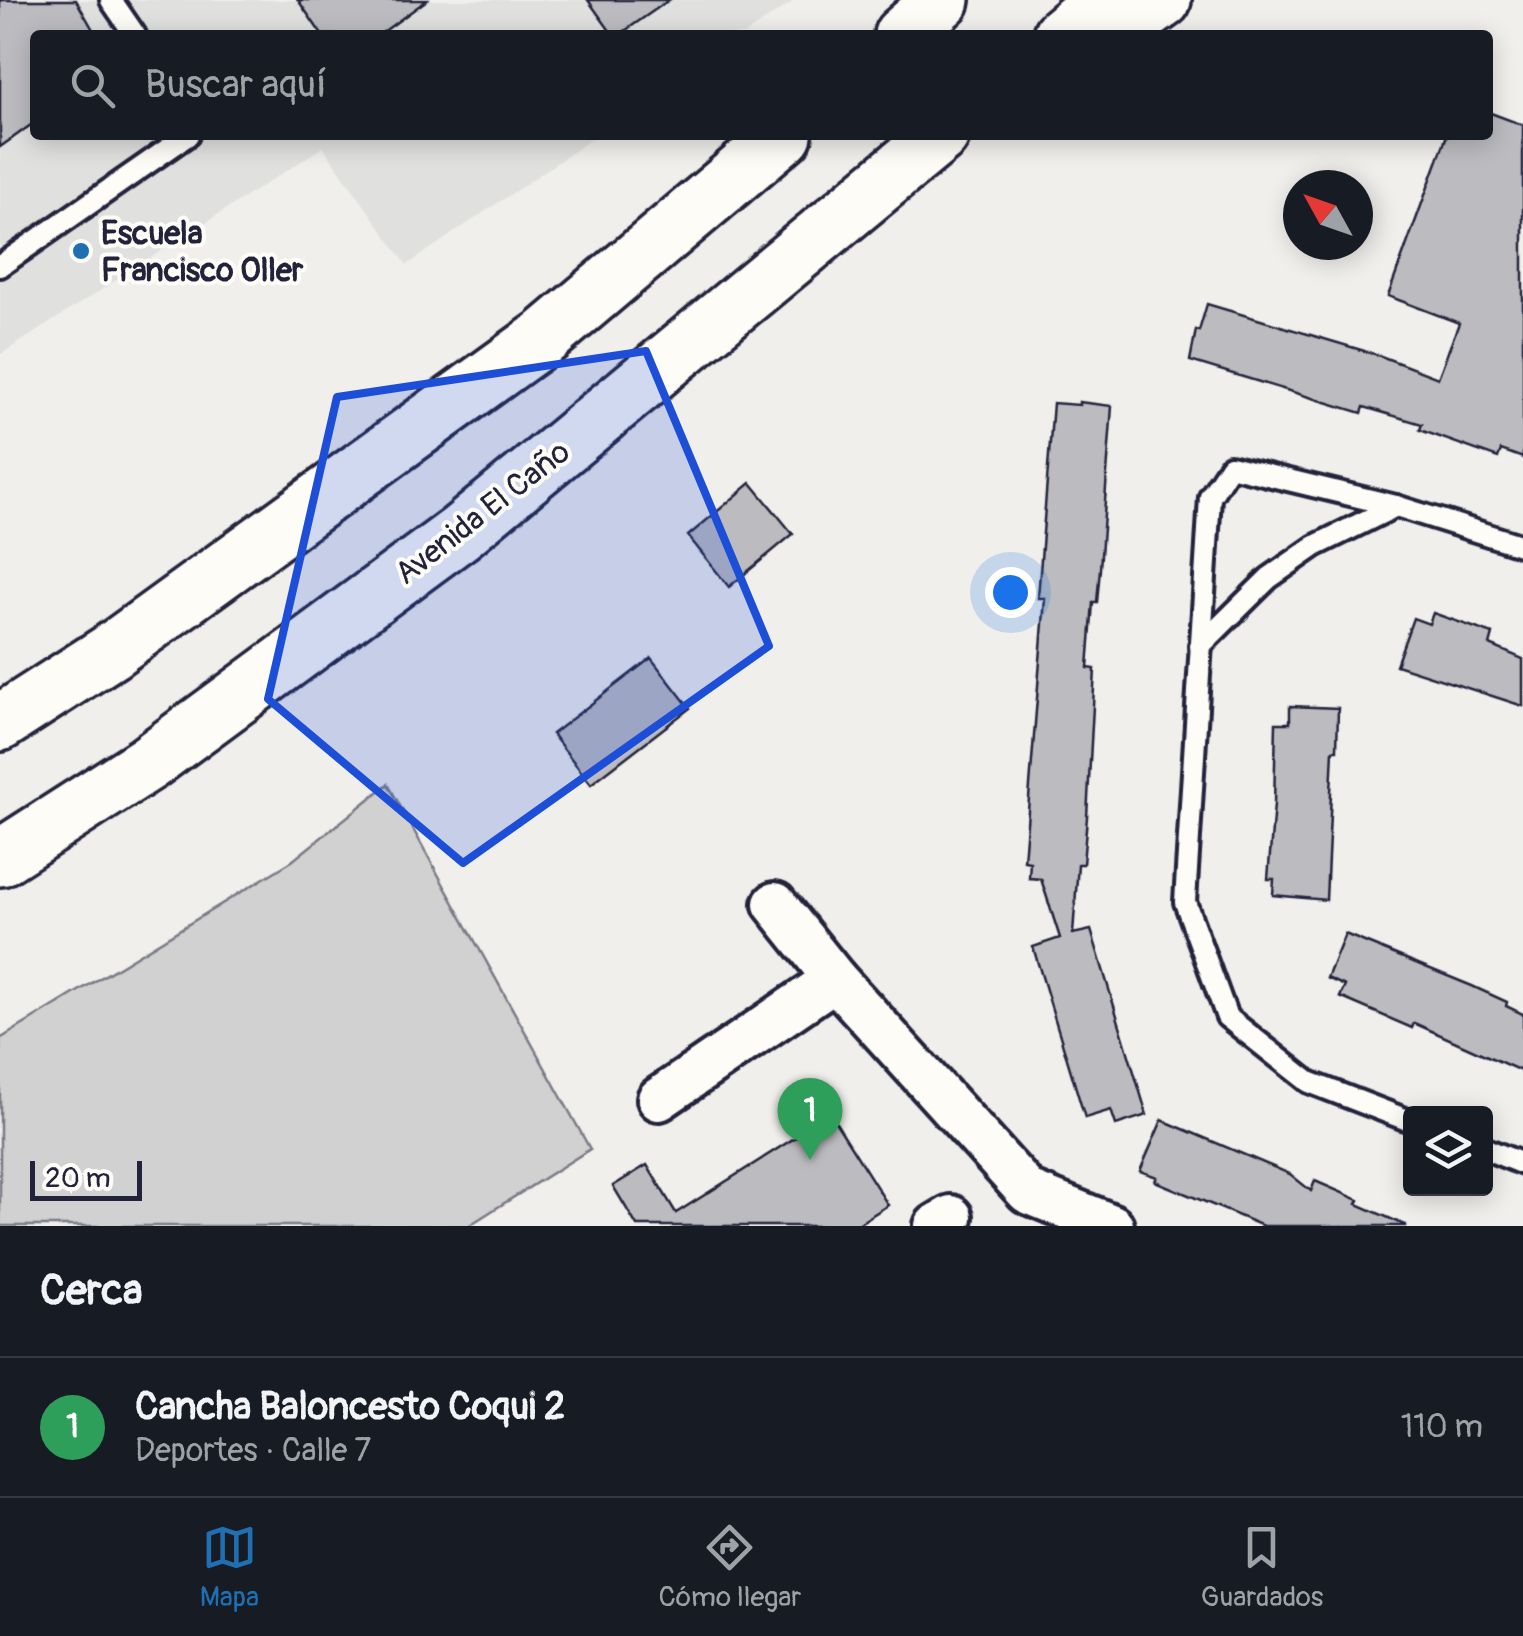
<!DOCTYPE html>
<html lang="es">
<head>
<meta charset="utf-8">
<style>
	:root { --surface:#171b24; --page:#242831; --text:#f1f3f6; --muted:#9ea1a6; --line:#363941; --accent:#1f6fb2 }
	body { margin:0; font-family:Pangolin,sans-serif; background:var(--page); color:var(--text) }
	.controls { position:absolute; right:30px; bottom:30px; display:grid; overflow:hidden; border-radius:10px; box-shadow:0 5px 25px #0003 }
	.controls button { width:90px; height:90px; display:grid; place-items:center; padding:0; border:0; border-bottom:2px solid var(--line); background:var(--surface); color:var(--text); font:50px sans-serif }
	.compass { position:absolute; left:1283px; top:170px; width:90px; height:90px; border-radius:50%; background:var(--surface); box-shadow:0 5px 25px #0003; rotate:310deg }
	.scale { position:absolute; left:30px; bottom:25px; width:112px; box-sizing:border-box; padding-left:10px; border:5px solid #22223b; border-top:0; font-size:28px; line-height:35px; white-space:nowrap; color:#22223b; -webkit-text-stroke:8px #fdfcf7; paint-order:stroke }
	.you { position:absolute; left:1010px; top:592px; width:35px; height:35px; margin:-25px; border:8px solid #fff; border-radius:50%; background:#1a73e8; box-shadow:0 0 0 15px #1a73e833 }
	.badge { display:grid; place-items:center; width:65px; height:65px; border-radius:50%; background:var(--accent); color:#fff; font-size:32px; font-weight:700 }
	.pin { position:absolute; translate:-50% -82px; filter:drop-shadow(0 2px 5px #0008) }
	.pin::after { content:''; position:absolute; top:52px; width:35px; height:30px; background:inherit; clip-path:polygon(0 0,100% 0,50% 100%) }
	.list { margin:0; padding:0; list-style:none }
	h2 { display:flex; justify-content:space-between; align-items:center; height:130px; margin:0; padding:0 40px; font-size:42px }
	h2 small { font-size:32px; font-weight:400; color:var(--muted) }
	.list li { display:grid; grid-template-columns:65px 1fr auto; gap:30px; align-items:center; box-sizing:border-box; height:140px; padding:0 40px; border-top:2px solid var(--line) }
	.list b { display:block; font-size:38px; white-space:nowrap }
	.list p { margin:0; font-size:32px; white-space:nowrap; color:var(--muted) }
	.list em { font-size:32px; font-style:normal; color:var(--muted) }
	.icon { flex:none; width:55px; height:55px; fill:none; stroke:currentColor; stroke-width:2; stroke-linecap:round; stroke-linejoin:round }
	.map { position:relative; flex:none; width:1523px; height:1226px; overflow:hidden }
	.search { position:absolute; background:var(--surface); box-shadow:0 5px 25px #0003; left:30px; right:30px; top:30px; height:110px; display:flex; align-items:center; gap:25px; box-sizing:border-box; padding:0 35px; border-radius:10px; color:var(--muted); font-size:38px }
	.sheet { height:270px; background:var(--surface) }
	nav { display:flex; justify-content:space-around; align-items:center; box-sizing:border-box; height:140px; border-top:2px solid var(--line); background:var(--surface); font-size:28px; color:var(--muted) }
	nav a { display:grid; justify-items:center; gap:5px }
	nav .on { color:var(--accent) }
	.map>svg:first-child { display:block }
	.built { fill:#e0e0df }
	.green { fill:#d2d1d1; stroke:#7a7a86; stroke-width:2.5 }
	.building { fill:#bcbcc0; stroke:#22223b; stroke-width:2.5 }
	.lines { fill:none; stroke-linecap:round; stroke-linejoin:round }
	.lane-casing { stroke:#22223b; stroke-width:28 }
	.street-casing { stroke:#22223b; stroke-width:50 }
	.highway-casing { stroke:#22223b; stroke-width:62 }
	.lane { stroke:#fdfcf7; stroke-width:20 }
	.street { stroke:#fdfcf7; stroke-width:42 }
	.highway { stroke:#fdfcf7; stroke-width:55 }
	.marked { fill:#1d4ed8; fill-opacity:0.2; stroke:#1d4ed8; stroke-width:8; stroke-linejoin:round }
	.poi-dot { fill:#1f6fb2; stroke:#fdfcf7; stroke-width:4 }
	.labels { text-anchor:middle; stroke-width:8; stroke-linejoin:round; paint-order:stroke }
	.poi-label { font-size:32px; font-weight:bold; fill:#22223b; stroke:#fdfcf7; text-anchor:start }
	.street-label { font-size:32px; fill:#22223b; stroke:#fdfcf7 }
</style>
</head>
<body>
<div class="map">
<svg width="1523" height="1226" viewBox="0 0 1523 1226">
	<rect width="100%" height="100%" fill="#f0efec"/>
	<filter id="ink" filterUnits="userSpaceOnUse"><feTurbulence type="fractalNoise" baseFrequency=".01" numOctaves="2"/><feDisplacementMap in="SourceGraphic" scale="20" xChannelSelector="R" yChannelSelector="G"/><feConvolveMatrix kernelMatrix="1 2 1 2 8 2 1 2 1" color-interpolation-filters="sRGB"/></filter>
	<g filter="url(#ink)">
		<path class="built" d="M0 0H795L744 35H35V135H597L407 265 323 147 0 355Z"/>
		<path class="green" d="M388 784 590 1149 468 1226H0V1039L292 861Z"/>
		<g class="building">
			<path d="M0 0H76L96 35H35V122L0 147Z"/>
			<path d="M298 0H427L379 35H322Z"/>
			<path d="M588 0H669L619 35H613Z"/>
			<path d="M1488 112 1523 125V458L1501 450 1498 458 1420 430 1422 424 1364 407 1362 413 1190 361 1196 330 1199 331 1207 304 1378 355 1438 378 1459 323 1388 296 1447 135H1488Z"/>
			<path d="M1079 402 1112 406 1100 569 1097 602H1093L1088 668 1095 669 1087 817 1083 864H1078L1073 934 1091 930 1147 1115 1116 1125 1111 1110 1085 1118 1033 947 1060 938 1041 879 1029 878 1030 862 1024 861 1045 598H1038L1053 403 1079 405Z"/>
			<path d="M751 483 793 534 729 587 688 536Z"/>
			<path d="M1433 613 1493 634 1490 645 1523 659V706L1396 665 1413 618 1429 624Z"/>
			<path d="M651 658 690 708 591 784 552 734Z"/>
			<path d="M1290 706 1338 708 1337 750H1333L1326 900 1273 895 1274 879H1268L1274 804 1276 723H1290Z"/>
			<path d="M1345 934 1472 986 1507 1002 1506 1006 1523 1014V1072L1414 1023 1412 1028 1340 997 1345 986 1327 978Z"/>
			<path d="M831 1115 888 1205 855 1226H637L613 1186 647 1165 676 1213Z"/>
			<path d="M1162 1120 1290 1174 1311 1191 1315 1181 1359 1200 1357 1204 1407 1226H1263L1155 1181 1157 1177 1140 1171Z"/>
		</g>
		<g class="lines">
			<g class="lane-casing">
				<g id="lane">
					<path d="M111 0 135 35"/>
					<path d="M0 266 188 135"/>
					<path d="M1200 646 1269 578 1315 546 1396 506"/>
					<path d="M1410 1121 1309 1082 1227 1017 1185 902 1210 497 1230 466 1396 506 1523 546"/>
					<path d="M1486 1149 1523 1164"/>
				</g>
			</g>
			<g class="street-casing">
				<g id="street">
					<path d="M775 904 835 979 1028 1192 1112 1226"/>
					<path d="M659 1099 835 979"/>
					<path d="M936 1226 951 1217"/>
				</g>
			</g>
			<g class="highway-casing">
				<g id="highway">
					<path d="M902 35 942 0"/>
					<path d="M1061 35 1103 0"/>
					<path d="M1115 35 1163 0"/>
					<path d="M0 723 110 652 546 336 784 135"/>
					<path d="M0 858 148 763 460 533 941 135"/>
				</g>
			</g>
			<use href="#lane" class="lane"/>
			<use href="#street" class="street"/>
			<use href="#highway" class="highway"/>
		</g>
	</g>
	<path class="marked" d="M646 351 769 646 463 863 268 699 337 397Z"/>
	<circle class="poi-dot" cx="81" cy="251" r="10"/>
	<g class="labels">
		<g class="poi-label">
			<text x="101" y="244">Escuela<tspan x="101" dy="37">Francisco Oller</tspan></text>
		</g>
		<g class="street-label">
			<text transform="translate(482 512) rotate(-38)" y="11">Avenida El Caño</text>
		</g>
	</g>
</svg>
<div class="controls">
<button><svg class="icon" aria-label="layers" viewBox="0 0 24 24"><path d="M12 4l9 5-9 5-9-5zM3 14l9 5 9-5"/></svg></button>
</div>
<svg class="compass" viewBox="-18 -18 36 36"><path d="M0-13l5 13h-10z" fill="#e53935"/><path d="M0 13l5-13h-10z" fill="#9ea1a6"/></svg>
<div class="scale">20 m</div>
<div class="you"></div>
<div class="pin badge" style="left:810px;top:1160px;background:#2e9e5b">1</div>
<div class="search"><svg class="icon" aria-label="search" viewBox="0 0 24 24"><circle cx="10" cy="10" r="6"/><path d="M15 15l6 6"/></svg>Buscar aquí</div>
</div>
<section class="sheet">
<h2>Cerca<small></small></h2>
<ul class="list">
<li><span class="badge" style="background:#2e9e5b">1</span><div><b>Cancha Baloncesto Coqui 2</b><p>Deportes · Calle 7</p></div><em>110 m</em></li>
</ul>
</section>
<nav>
<a class="on"><svg class="icon" aria-label="map" viewBox="0 0 24 24"><path d="M3 6l6-2 6 2 6-2v14l-6 2-6-2-6 2zM9 4v14M15 6v14"/></svg>Mapa</a>
<a><svg class="icon" aria-label="directions" viewBox="0 0 24 24"><path d="M12 3l9 9-9 9-9-9zM9 14v-3h6M13 9l2 2-2 2"/></svg>Cómo llegar</a>
<a><svg class="icon" aria-label="saved" viewBox="0 0 24 24"><path d="M7 4h10v16l-5-4-5 4z"/></svg>Guardados</a>
</nav>
</body>
</html>
